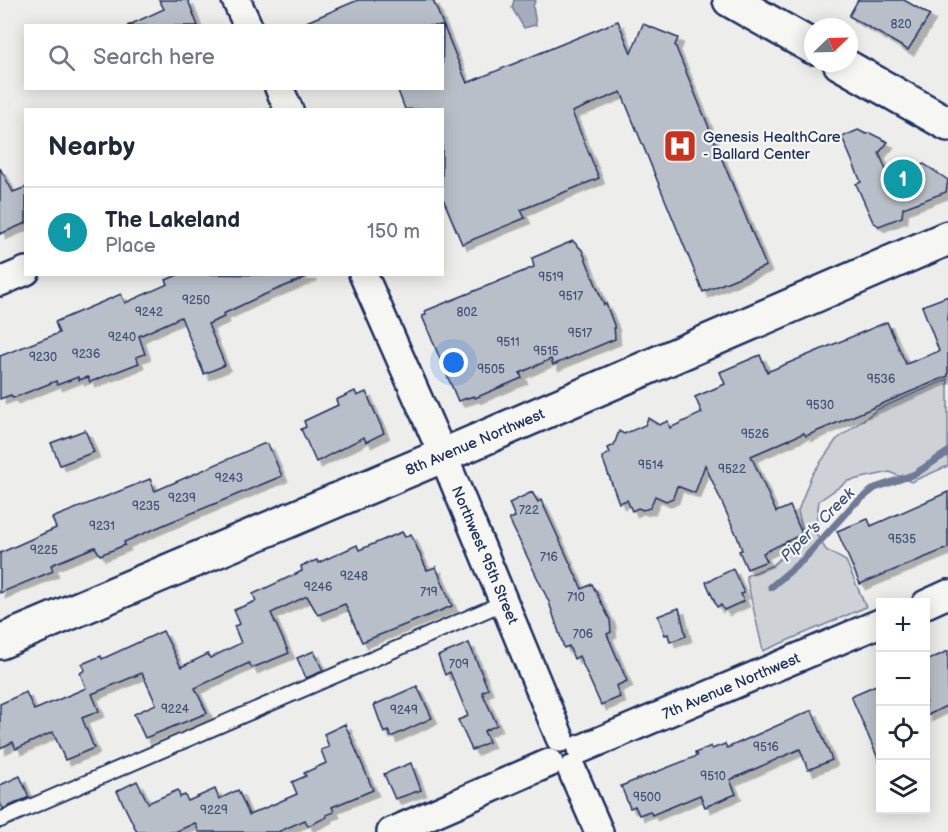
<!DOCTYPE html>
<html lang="en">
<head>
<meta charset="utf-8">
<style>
	:root { --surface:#fff; --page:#f6f6f7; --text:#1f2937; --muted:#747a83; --line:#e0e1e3; --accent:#db2777 }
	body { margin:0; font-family:"Balsamiq Sans",sans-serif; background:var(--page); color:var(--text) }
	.controls { position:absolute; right:18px; bottom:18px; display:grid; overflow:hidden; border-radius:0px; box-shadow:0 3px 15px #0003 }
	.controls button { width:54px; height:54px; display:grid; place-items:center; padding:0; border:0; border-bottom:2px solid var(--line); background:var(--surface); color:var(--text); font:30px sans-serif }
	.compass { position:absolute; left:804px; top:18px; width:54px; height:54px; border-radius:50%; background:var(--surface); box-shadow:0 3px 15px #0003; rotate:67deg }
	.you { position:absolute; left:454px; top:363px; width:21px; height:21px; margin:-15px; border:4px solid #fff; border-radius:50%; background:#1a73e8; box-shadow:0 0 0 9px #1a73e833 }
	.badge { display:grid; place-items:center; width:39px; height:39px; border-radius:50%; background:var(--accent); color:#fff; font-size:20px; font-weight:700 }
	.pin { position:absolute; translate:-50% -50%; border:3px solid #fff; box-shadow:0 2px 6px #0006 }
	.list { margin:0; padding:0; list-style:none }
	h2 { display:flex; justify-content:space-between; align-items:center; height:78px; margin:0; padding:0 24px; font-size:26px }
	h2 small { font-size:20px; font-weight:400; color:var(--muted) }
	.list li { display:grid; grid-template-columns:39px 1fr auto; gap:18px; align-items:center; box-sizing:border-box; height:90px; padding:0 24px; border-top:2px solid var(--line) }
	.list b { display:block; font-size:22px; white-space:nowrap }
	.list p { margin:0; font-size:20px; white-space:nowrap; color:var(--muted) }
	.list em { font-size:20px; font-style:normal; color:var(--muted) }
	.icon { flex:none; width:33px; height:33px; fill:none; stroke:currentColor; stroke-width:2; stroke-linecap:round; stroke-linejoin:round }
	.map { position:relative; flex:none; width:948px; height:832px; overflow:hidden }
	.search { position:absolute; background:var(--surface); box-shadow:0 3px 15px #0003; left:24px; top:24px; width:420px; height:66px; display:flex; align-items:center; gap:15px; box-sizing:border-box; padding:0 21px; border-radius:0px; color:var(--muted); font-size:22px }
	.panel { position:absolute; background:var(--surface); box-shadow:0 3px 15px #0003; left:24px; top:108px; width:420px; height:168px; border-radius:0px }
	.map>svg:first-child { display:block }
	.green { fill:#ced2d7; stroke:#74809a; stroke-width:1.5 }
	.water { fill:#a5acbc; stroke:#6e7a96; stroke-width:1.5 }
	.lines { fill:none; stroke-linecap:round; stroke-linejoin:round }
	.stream { stroke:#6e7a96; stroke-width:7 }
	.building { fill:#b9bfc8; stroke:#1b2f5e; stroke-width:1.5; filter:url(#shadow) }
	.service-casing { stroke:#1b2f5e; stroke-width:18 }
	.minor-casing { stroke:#1b2f5e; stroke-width:32 }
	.tertiary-casing { stroke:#1b2f5e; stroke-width:38 }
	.primary-casing { stroke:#1b2f5e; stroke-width:38 }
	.service { stroke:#f6f6f2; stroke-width:14 }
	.minor { stroke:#f6f6f2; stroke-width:27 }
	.tertiary { stroke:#f6f6f2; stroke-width:33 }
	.primary { stroke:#f6f6f2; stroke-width:33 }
	.labels { text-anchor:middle; stroke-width:4.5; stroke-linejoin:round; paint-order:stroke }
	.number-label { font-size:12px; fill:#425378 }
	.poi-label { font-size:15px; fill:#1b2f5e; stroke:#f6f6f2; text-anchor:start }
	.street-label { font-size:15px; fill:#1b2f5e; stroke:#f6f6f2 }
	.water-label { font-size:16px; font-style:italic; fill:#44547a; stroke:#f6f6f2 }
</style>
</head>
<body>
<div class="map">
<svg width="948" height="832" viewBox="0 0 948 832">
	<defs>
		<filter id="shadow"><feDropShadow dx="5.5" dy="5.5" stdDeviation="0" flood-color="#0004"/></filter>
	</defs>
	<rect width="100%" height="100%" fill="#edeeec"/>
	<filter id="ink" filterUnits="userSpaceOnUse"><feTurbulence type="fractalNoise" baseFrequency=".0167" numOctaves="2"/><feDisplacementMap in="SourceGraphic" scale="12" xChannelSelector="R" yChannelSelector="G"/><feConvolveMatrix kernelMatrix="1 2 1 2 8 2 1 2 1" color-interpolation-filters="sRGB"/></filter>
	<g filter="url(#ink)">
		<path class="green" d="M948 379V466L911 482 890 472 848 481 819 501 815 532 826 550 846 561 866 607 763 651 746 576 773 565 804 536 798 511 811 476 836 440 878 409Z"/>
		<path class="water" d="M514 0H536L533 6 536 25 524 28 512 8Z"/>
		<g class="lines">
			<path class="stream" d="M771 587 804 559 853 505 875 488 915 474 948 452"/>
		</g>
		<g class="building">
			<path d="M159 0H188L198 26H127L164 9Z"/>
			<path d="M358 0H433L467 83 618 21 631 53 643 24 678 38 675 45 766 266 703 292 621 92 572 112 599 178 521 210 525 218 462 244 442 196V110L405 109 397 88H442L443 26H297Z"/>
			<path d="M858 0H904L930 15 908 50 849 16Z"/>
			<path d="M858 130 866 134 870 133 888 142 879 153 889 177 924 164 948 180 946 192 903 208 902 217 879 226 873 222 856 184 861 182 842 137Z"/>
			<path d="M0 168 13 192 26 187V223L0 234Z"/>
			<path d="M573 241 582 250 604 305 606 304 614 325 615 339 553 365 551 359 520 373 522 378 475 398 474 396 458 401 422 316 426 315 425 311 534 267 532 258Z"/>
			<path d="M180 274 312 275 261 296 223 314 224 317 208 324 225 365 204 374 181 317 139 336 145 354 136 357 139 363 90 382 88 377 79 380 78 377 57 385 56 381 13 398 11 395 0 399V356L59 333 55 322 121 294 125 303 168 284 166 280Z"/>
			<path d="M948 296V376L806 436 804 433 751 456 776 512 790 506 802 534 763 553 767 561 747 569 739 551 742 550 737 536 705 465 695 493 677 486 673 498 666 501 655 496 650 508 643 510 638 508 632 511 627 500 619 503 602 457 610 453 608 448 614 445 619 431 624 434 645 425 648 418 659 425 668 421 670 428 702 413 695 397 725 384 720 372 760 355 767 372 887 322 906 364 939 351 922 306Z"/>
			<path d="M355 391 357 396 366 392 384 433 366 442 364 437 316 462 301 429 306 427 304 421 338 405 336 400Z"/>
			<path d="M85 430 94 452 60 465 51 443Z"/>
			<path d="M263 444H268L282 476 168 523 124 542 125 545 100 555 95 547 51 565 53 571 0 593V553L56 528 52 518 150 479 155 491Z"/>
			<path d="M532 492 538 502 541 500 582 589 592 584 610 620 611 632 607 634 627 681 616 686 620 697 601 705 579 656 574 659 569 646 564 648 549 602 509 519 515 517 509 503Z"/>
			<path d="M948 492V548L860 584 837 531 868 519 871 526Z"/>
			<path d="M402 532 405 537 411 534 427 570 436 567 452 606 362 642 345 604 318 615 307 596 271 613 289 653 252 668 249 663 195 688 207 713 145 738 134 714 156 704 142 673 92 694 99 711 82 718 94 748 65 760 53 732 16 749 13 742 0 748V704L26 692 34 710 86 688 80 673 85 670 82 664 101 656 102 659 163 631 181 667 208 654 210 658 241 643 234 626 240 624 234 610 256 601 253 594 302 571 301 566 317 560 318 563 357 545 359 550Z"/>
			<path d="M733 569 744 593 741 594 744 601 724 610 721 605 717 607 706 582Z"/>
			<path d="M679 608 686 636 670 642 668 634 665 635 658 616Z"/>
			<path d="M469 643 488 689 482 692 497 725 484 731 489 742 472 750 458 720 468 716 450 672 445 675 438 656Z"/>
			<path d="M314 651 323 671 306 678 297 658Z"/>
			<path d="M948 651V705L926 716V661Z"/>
			<path d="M876 685 880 696V763L851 696Z"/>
			<path d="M417 686 432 718 391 737 389 731 384 733 374 705Z"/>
			<path d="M812 710 832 760 808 770 800 749 730 780 736 794 705 807 700 795 652 815 650 811 639 815 635 806 630 808 621 786 697 756 695 753 711 746 712 749 725 744 727 748Z"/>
			<path d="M345 724 373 790 332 807 334 812 326 815 327 817 308 826 305 820 278 832H199L195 823 175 832H137L117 791 137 781 148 803 178 790 180 797 185 795 188 801 215 789 219 799 238 790 249 815 297 794 292 782 306 776 304 773 326 763 321 750 329 747 324 734Z"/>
			<path d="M411 763 421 790 395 799 384 774Z"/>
			<path d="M20 776 29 797 3 809 0 802V785Z"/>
		</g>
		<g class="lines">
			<g class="service-casing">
				<path id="service" d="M0 820 505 602"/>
			</g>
			<g class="minor-casing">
				<g id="minor">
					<path d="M236 0 248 26"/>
					<path d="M279 88 289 110"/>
					<path d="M363 274 443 455 560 738"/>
					<path d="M0 282 26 271"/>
					<path d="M926 604 948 594"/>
					<path d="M581 749 880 623"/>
					<path d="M572 770 599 832"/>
					<path d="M391 832 549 763"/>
				</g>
			</g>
			<g class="tertiary-casing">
				<path id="tertiary" d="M0 642 463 447 948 238"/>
			</g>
			<g class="primary-casing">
				<g id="primary">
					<path d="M730 0 813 47"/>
					<path d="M840 63 948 124"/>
				</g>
			</g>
			<use href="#service" class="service"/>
			<use href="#minor" class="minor"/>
			<use href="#tertiary" class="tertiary"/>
			<use href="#primary" class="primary"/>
		</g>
	</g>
	<defs>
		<g id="hospital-square" transform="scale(1.725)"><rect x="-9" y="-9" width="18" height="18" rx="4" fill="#c8321e" stroke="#f6f6f2"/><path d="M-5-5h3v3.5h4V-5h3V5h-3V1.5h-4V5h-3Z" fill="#fff"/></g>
	</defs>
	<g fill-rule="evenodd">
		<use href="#hospital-square" x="680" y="146"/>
	</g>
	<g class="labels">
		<g class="number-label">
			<text x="901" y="28">820</text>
			<text x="551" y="281">9519</text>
			<text x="571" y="300">9517</text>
			<text x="196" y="304">9250</text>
			<text x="149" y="316">9242</text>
			<text x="467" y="316">802</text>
			<text x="580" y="337">9517</text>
			<text x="122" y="341">9240</text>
			<text x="508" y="346">9511</text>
			<text x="546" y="355">9515</text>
			<text x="86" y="358">9236</text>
			<text x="43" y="361">9230</text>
			<text x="491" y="373">9505</text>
			<text x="881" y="383">9536</text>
			<text x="820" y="409">9530</text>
			<text x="755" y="438">9526</text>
			<text x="651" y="469">9514</text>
			<text x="732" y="473">9522</text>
			<text x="229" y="482">9243</text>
			<text x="182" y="502">9239</text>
			<text x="146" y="510">9235</text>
			<text x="529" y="514">722</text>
			<text x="102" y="530">9231</text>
			<text x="902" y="543">9535</text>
			<text x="44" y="554">9225</text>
			<text x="549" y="561">716</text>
			<text x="354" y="580">9248</text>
			<text x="318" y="591">9246</text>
			<text x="429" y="596">719</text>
			<text x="576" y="601">710</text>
			<text x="583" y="638">706</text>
			<text x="459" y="668">709</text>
			<text x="175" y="713">9224</text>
			<text x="404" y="714">9249</text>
			<text x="766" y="751">9516</text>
			<text x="713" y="780">9510</text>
			<text x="647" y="801">9500</text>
			<text x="214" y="814">9229</text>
		</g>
		<g class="poi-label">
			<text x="703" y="142">Genesis HealthCare<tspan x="703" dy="17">- Ballard Center</tspan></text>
		</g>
		<g class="street-label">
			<text transform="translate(475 442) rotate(-23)" y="5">8th Avenue Northwest</text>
			<text transform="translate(485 555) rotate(67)" y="5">Northwest 95th Street</text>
			<text transform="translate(731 686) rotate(-23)" y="5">7th Avenue Northwest</text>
		</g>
		<g class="water-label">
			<text transform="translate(817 524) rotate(-45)" y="6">Piper's Creek</text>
		</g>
	</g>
</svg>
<div class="controls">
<button>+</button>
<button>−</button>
<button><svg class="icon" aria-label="locate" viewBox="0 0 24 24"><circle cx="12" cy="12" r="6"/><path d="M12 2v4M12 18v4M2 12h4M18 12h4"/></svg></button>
<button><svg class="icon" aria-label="layers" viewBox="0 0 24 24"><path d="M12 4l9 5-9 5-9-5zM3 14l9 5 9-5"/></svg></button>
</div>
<svg class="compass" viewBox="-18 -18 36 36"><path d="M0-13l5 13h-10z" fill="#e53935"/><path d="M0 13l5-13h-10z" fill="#747a83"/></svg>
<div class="you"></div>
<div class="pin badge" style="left:903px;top:179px;background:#0f9aa8">1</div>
<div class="search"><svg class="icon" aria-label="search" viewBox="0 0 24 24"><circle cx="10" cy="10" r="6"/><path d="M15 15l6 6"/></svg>Search here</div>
<section class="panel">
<h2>Nearby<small></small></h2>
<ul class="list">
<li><span class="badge" style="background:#0f9aa8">1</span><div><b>The Lakeland</b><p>Place</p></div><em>150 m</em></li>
</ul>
</section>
</div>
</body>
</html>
